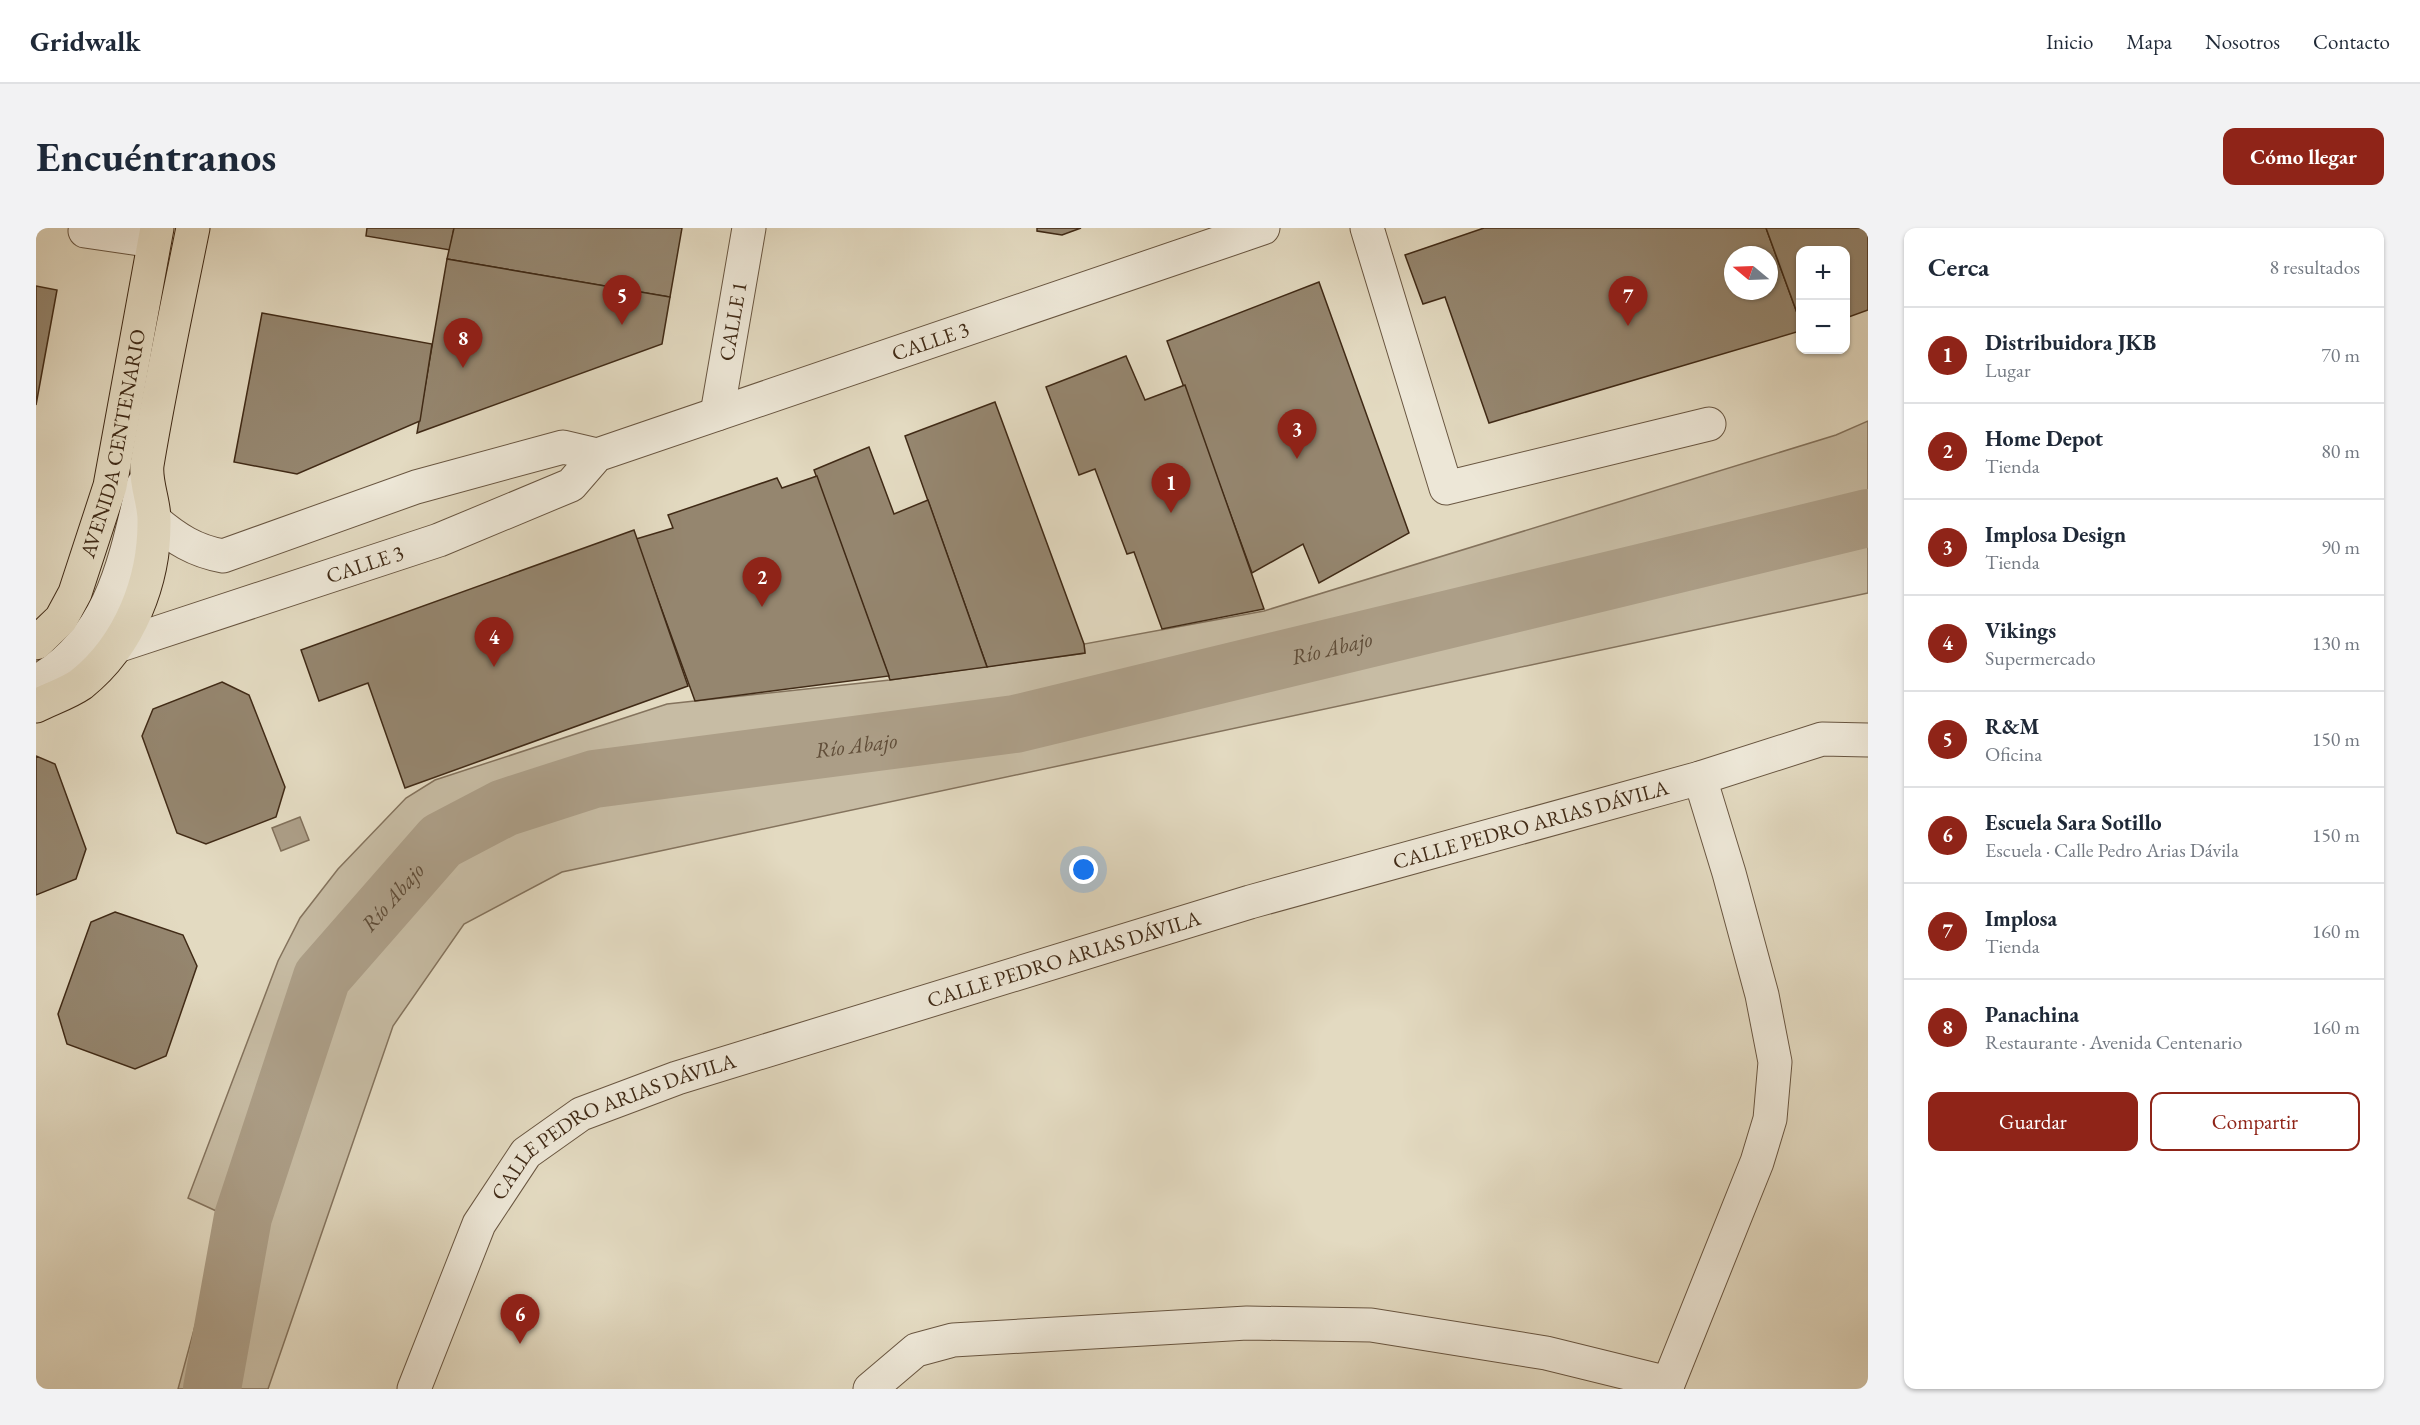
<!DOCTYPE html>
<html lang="es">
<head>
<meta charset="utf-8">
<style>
	:root { --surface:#fff; --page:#f2f2f3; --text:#1f2937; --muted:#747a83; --line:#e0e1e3; --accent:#8f2418 }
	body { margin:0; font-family:"EB Garamond",serif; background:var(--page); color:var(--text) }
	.controls { position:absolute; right:18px; top:18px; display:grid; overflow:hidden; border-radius:12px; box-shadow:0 2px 4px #0004 }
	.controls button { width:54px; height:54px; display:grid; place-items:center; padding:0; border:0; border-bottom:2px solid var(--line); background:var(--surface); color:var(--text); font:30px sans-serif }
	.compass { position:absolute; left:1688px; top:18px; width:54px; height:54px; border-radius:50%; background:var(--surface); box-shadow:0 2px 4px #0004; rotate:289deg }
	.you { position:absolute; left:1048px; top:642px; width:21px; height:21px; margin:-15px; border:4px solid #fff; border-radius:50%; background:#1a73e8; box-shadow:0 0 0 9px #1a73e833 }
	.badge { display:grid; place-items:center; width:39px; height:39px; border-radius:50%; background:var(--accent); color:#fff; font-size:20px; font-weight:700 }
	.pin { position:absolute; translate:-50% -50px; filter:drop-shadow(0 2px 3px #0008) }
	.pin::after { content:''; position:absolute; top:32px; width:21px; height:18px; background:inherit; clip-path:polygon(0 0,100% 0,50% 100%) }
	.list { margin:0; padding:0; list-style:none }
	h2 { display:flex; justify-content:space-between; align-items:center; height:78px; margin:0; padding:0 24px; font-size:26px }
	h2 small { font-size:20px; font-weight:400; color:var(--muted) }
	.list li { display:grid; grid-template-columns:39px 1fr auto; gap:18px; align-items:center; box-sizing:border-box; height:96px; padding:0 24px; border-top:2px solid var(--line) }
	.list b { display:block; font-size:22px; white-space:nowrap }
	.list p { margin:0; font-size:20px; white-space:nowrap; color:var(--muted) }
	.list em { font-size:20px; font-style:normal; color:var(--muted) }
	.actions { display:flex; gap:12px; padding:18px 24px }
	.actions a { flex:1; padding:14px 0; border:2px solid var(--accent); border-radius:12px; text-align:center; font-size:21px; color:var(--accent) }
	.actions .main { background:var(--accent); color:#fff }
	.map { position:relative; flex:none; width:1832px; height:1161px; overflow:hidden; border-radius:12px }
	header { display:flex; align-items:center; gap:36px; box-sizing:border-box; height:84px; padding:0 30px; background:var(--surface); border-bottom:2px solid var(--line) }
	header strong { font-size:28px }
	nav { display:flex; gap:33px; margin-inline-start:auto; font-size:21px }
	.intro { display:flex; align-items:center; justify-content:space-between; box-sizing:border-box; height:144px; padding:0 36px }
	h1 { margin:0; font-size:42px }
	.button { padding:15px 27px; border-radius:12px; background:var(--accent); color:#fff; font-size:21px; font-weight:700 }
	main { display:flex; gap:36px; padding:0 36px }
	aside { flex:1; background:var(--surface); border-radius:12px; box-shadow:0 2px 4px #0004 }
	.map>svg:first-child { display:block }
	.green { fill:#c7bca4; stroke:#84735d; stroke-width:1.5 }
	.water { fill:#ac9e87; stroke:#81705a; stroke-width:1.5 }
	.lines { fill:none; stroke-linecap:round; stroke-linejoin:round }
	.river { stroke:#ac9e87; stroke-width:58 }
	.building { fill:#95866f; stroke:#402a16; stroke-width:1.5; fill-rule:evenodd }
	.minor-casing { stroke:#695641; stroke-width:35 }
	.major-casing { stroke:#402a16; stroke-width:35 }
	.minor { stroke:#ede7d7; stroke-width:33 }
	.major { stroke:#e3dac1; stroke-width:33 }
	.labels { text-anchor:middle; stroke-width:5; stroke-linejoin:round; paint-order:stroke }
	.street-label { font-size:21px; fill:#402a16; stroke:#ede7d7 }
	.water-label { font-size:22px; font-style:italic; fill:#604d38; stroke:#ede7d7 }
</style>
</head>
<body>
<header>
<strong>Gridwalk</strong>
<nav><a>Inicio</a><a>Mapa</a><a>Nosotros</a><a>Contacto</a></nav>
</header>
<div class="intro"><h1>Encuéntranos</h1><a class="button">Cómo llegar</a></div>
<main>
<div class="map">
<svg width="1832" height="1161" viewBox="0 0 1832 1161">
	<rect width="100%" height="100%" fill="#e3dac1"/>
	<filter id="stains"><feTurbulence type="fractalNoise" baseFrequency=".00333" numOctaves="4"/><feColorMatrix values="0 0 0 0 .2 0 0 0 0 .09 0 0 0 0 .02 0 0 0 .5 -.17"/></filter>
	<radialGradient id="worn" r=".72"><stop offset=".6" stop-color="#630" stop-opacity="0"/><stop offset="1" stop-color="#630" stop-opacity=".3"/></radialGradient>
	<path class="green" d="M1832 193V365L526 644 428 696 357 798 232 1161H142L189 987 152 970 242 733 264 690 302 641 370 570 399 552 631 476 854 452 1049 425 1048 416 1228 383 1800 207Z"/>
	<path class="water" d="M264 589 273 612 245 623 236 600Z"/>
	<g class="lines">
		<path class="river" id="s1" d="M176 1161 207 989 286 749 405 613 468 580 558 551 979 496 1832 290"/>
	</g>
	<g class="building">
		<path d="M331 0H418L414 22 330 8Z"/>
		<path d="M418 0H646L634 69 411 31Z"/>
		<path d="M1001 0H1045L1026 7 1001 3Z"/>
		<path d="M1448 0H1730L1764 93V103L1453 195 1409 69 1387 76 1369 27ZM1697 27H1733V63H1697Z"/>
		<path d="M1730 0H1832V82L1810 90V22H1764V93Z"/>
		<path d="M411 31 634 69 626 116 381 205Z"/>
		<path d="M1283 54 1373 305 1283 355 1267 316 1216 345 1131 113Z"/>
		<path d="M0 58 21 62 0 177Z"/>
		<path d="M226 85 396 116 384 193 261 246 198 234Z"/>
		<path d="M1090 128 1109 172 1149 157 1228 381 1126 401 1098 324 1091 326 1059 241 1043 247 1010 159Z"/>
		<path d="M959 174 1048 416 1049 425 951 439 869 208Z"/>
		<path d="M833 219 858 286 892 272 951 439 854 452 778 242Z"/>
		<path d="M781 248 853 448 659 473 600 311 637 300 632 287 741 250 746 260Z"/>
		<path d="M598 302 652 458 369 560 332 455 283 473 265 422Z"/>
		<path d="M186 454 213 467 249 559 240 589 170 616 141 605 106 508 117 481Z"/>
		<path d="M0 528 19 536 50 621 40 651 0 667Z"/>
		<path d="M79 684 147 707 161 738 130 828 99 841 31 816 22 786 55 694Z"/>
	</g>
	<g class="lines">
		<g class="minor-casing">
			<g id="minor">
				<path d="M1331 0 1410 260 1673 196"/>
				<path d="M49 3 118 13"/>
				<path id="s2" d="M681 186 713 0"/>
				<path d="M118 292C140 311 159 323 187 328L380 259 527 219 561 227"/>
				<path id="s3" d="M81 418 403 312 535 257 561 227 1227 0"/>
				<path d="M0 454C75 412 89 334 107 257"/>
				<path id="s4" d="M378 1161 443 996 490 925 545 886 641 850 1214 674 1664 550 1786 511 1832 512"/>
				<path d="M834 1161 880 1122 917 1112 1211 1095 1335 1097 1510 1125 1632 1155"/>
				<path d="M1630 1161 1721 934 1734 891 1739 834 1726 767 1693 645 1664 550"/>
			</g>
		</g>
		<g class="major-casing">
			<g id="major">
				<path id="s5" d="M0 415 25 391 39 365 74 258 121 0"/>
				<path d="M0 478C14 471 32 465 45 456 94 417 119 352 118 291 118 274 109 254 111 237 124 158 141 79 157 0"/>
			</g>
		</g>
		<use href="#minor" class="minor"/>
		<use href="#major" class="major"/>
	</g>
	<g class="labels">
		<g class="street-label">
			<text dy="7" stroke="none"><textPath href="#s2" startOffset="94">CALLE 1</textPath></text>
			<text dy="7" stroke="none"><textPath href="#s3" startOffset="874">CALLE 3</textPath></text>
			<text dy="7" stroke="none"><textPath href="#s5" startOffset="219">AVENIDA CENTENARIO</textPath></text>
			<text dy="7" stroke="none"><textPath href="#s3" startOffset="261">CALLE 3</textPath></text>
			<text dy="7" stroke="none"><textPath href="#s4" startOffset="1323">CALLE PEDRO ARIAS DÁVILA</textPath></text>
			<text dy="7" stroke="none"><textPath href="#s4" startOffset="837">CALLE PEDRO ARIAS DÁVILA</textPath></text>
			<text dy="7" stroke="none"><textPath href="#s4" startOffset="351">CALLE PEDRO ARIAS DÁVILA</textPath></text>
		</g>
		<g class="water-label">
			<text dy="8" stroke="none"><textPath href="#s1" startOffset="1524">Río Abajo</textPath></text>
			<text dy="8" stroke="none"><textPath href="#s1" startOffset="1038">Río Abajo</textPath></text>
			<text dy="8" stroke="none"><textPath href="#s1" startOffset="534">Río Abajo</textPath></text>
		</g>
	</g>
	<rect width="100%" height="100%" filter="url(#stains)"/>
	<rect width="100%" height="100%" fill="url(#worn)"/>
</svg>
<div class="controls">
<button>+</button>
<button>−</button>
</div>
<svg class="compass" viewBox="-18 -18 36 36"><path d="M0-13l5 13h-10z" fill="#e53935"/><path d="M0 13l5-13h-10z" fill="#747a83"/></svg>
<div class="you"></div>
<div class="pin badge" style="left:1135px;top:285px">1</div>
<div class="pin badge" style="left:726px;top:379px">2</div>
<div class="pin badge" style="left:1261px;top:231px">3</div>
<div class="pin badge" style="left:458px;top:439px">4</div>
<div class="pin badge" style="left:586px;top:97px">5</div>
<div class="pin badge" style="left:484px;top:1116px">6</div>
<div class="pin badge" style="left:1592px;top:98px">7</div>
<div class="pin badge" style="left:427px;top:140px">8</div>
</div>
<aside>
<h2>Cerca<small>8 resultados</small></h2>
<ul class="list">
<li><span class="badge">1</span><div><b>Distribuidora JKB</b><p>Lugar</p></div><em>70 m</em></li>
<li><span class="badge">2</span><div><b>Home Depot</b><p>Tienda</p></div><em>80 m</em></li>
<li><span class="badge">3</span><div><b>Implosa Design</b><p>Tienda</p></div><em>90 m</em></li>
<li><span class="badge">4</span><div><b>Vikings</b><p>Supermercado</p></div><em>130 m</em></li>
<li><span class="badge">5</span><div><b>R&amp;M</b><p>Oficina</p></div><em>150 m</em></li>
<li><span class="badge">6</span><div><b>Escuela Sara Sotillo</b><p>Escuela · Calle Pedro Arias Dávila</p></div><em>150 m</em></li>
<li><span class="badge">7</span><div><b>Implosa</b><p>Tienda</p></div><em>160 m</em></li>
<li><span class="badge">8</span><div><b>Panachina</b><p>Restaurante · Avenida Centenario</p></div><em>160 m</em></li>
</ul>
<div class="actions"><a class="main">Guardar</a><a>Compartir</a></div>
</aside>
</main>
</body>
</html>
